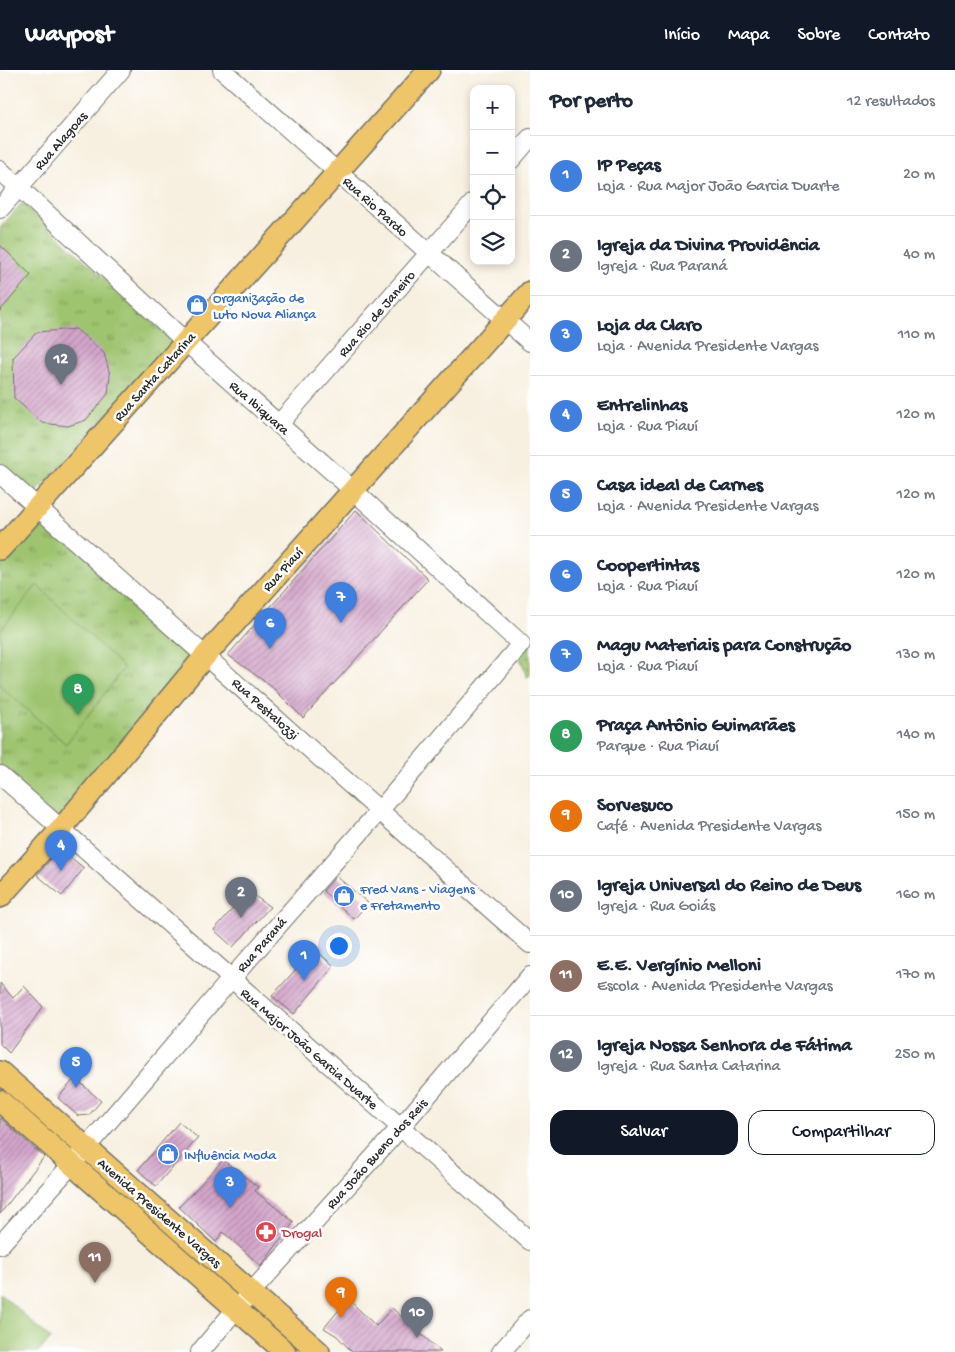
<!DOCTYPE html>
<html lang="pt">
<head>
<meta charset="utf-8">
<style>
	:root { --surface:#fff; --page:#f6f6f7; --text:#1f2937; --muted:#747a83; --line:#e0e1e3; --accent:#111827 }
	body { margin:0; font-family:"Gochi Hand",sans-serif; background:var(--page); color:var(--text) }
	.controls { position:absolute; right:15px; top:15px; display:grid; overflow:hidden; border-radius:10px; box-shadow:0 2px 8px #0003 }
	.controls button { width:45px; height:45px; display:grid; place-items:center; padding:0; border:0; border-bottom:1px solid var(--line); background:var(--surface); color:var(--text); font:25px sans-serif }
	.you { position:absolute; left:338px; top:875px; width:18px; height:18px; margin:-12px; border:4px solid #fff; border-radius:50%; background:#1a73e8; box-shadow:0 0 0 8px #1a73e833 }
	.badge { display:grid; place-items:center; width:32px; height:32px; border-radius:50%; background:var(--accent); color:#fff; font-size:16px; font-weight:700 }
	.pin { position:absolute; translate:-50% -41px; filter:drop-shadow(0 1px 2px #0008) }
	.pin::after { content:''; position:absolute; top:26px; width:18px; height:15px; background:inherit; clip-path:polygon(0 0,100% 0,50% 100%) }
	.list { margin:0; padding:0; list-style:none }
	h2 { display:flex; justify-content:space-between; align-items:center; height:65px; margin:0; padding:0 20px; font-size:21px }
	h2 small { font-size:16px; font-weight:400; color:var(--muted) }
	.list li { display:grid; grid-template-columns:32px 1fr auto; gap:15px; align-items:center; box-sizing:border-box; height:80px; padding:0 20px; border-top:1px solid var(--line) }
	.list b { display:block; font-size:19px; white-space:nowrap }
	.list p { margin:0; font-size:16px; white-space:nowrap; color:var(--muted) }
	.list em { font-size:16px; font-style:normal; color:var(--muted) }
	.actions { display:flex; gap:10px; padding:15px 20px }
	.actions a { flex:1; padding:11px 0; border:1px solid var(--accent); border-radius:15px; text-align:center; font-size:18px; color:var(--accent) }
	.actions .main { background:var(--accent); color:#fff }
	.icon { flex:none; width:28px; height:28px; fill:none; stroke:currentColor; stroke-width:2; stroke-linecap:round; stroke-linejoin:round }
	.map { position:relative; flex:none; width:530px; height:1282px; overflow:hidden }
	header { display:flex; align-items:center; gap:30px; box-sizing:border-box; height:70px; padding:0 25px; background:var(--accent); color:#fff }
	header strong { font-size:24px }
	nav { display:flex; gap:28px; margin-inline-start:auto; font-size:18px }
	main { display:flex }
	aside { flex:1; background:var(--surface) }
	.map>svg:first-child { display:block }
	.grass { fill:url(#grass-dots); stroke:#64784d }
	.park { fill:url(#park-tufts); stroke:#64784d }
	.garden { fill:#9ec46f; stroke:#64784d }
	.building { fill:url(#building-hatch) }
	.lines { fill:none; stroke-linecap:round; stroke-linejoin:round }
	.minor-casing { stroke:#72706a; stroke-width:20 }
	.major-casing { stroke:#72706a; stroke-width:24 }
	.minor { stroke:#fff; stroke-width:18 }
	.major { stroke:#eec569; stroke-width:21 }
	.labels { text-anchor:middle; stroke-width:5; stroke-linejoin:round; paint-order:stroke }
	.street-label { font-size:14px; fill:#2b2b2b; stroke:#fff }
	.shop-label { font-size:14px; fill:#366cbe; stroke:#fff; text-anchor:start }
	.health-label { font-size:14px; fill:#be3a42; stroke:#fff; text-anchor:start }
</style>
</head>
<body>
<header>
<strong>Waypost</strong>
<nav><a>Início</a><a>Mapa</a><a>Sobre</a><a>Contato</a></nav>
</header>
<main>
<div class="map">
<svg width="530" height="1282" viewBox="0 0 530 1282">
	<defs>
		<pattern id="grass-dots" width="8" height="8" patternUnits="userSpaceOnUse" patternTransform="scale(1.25)"><rect width="8" height="8" fill="#9ec46f"/><path d="M2 2h.1M6 6h.1" fill="none" stroke="#819f5b" stroke-width="1.8" stroke-linecap="round"/></pattern>
		<pattern id="park-tufts" width="24" height="20" patternUnits="userSpaceOnUse" patternTransform="scale(1.25)"><rect width="24" height="20" fill="#9ec46f"/><path d="M3 7l-1-3M5 7V3M7 7l1-3M15 17l-1-3M17 17v-4M19 17l1-3" fill="none" stroke="#819f5b"/></pattern>
		<pattern id="building-hatch" width="6" height="6" patternUnits="userSpaceOnUse" patternTransform="scale(1.25)"><rect width="6" height="6" fill="#d4a6cb"/><path d="M-1 1l2-2M0 6l6-6M5 7l2-2" fill="none" stroke="#ac87a5"/></pattern>
	</defs>
	<rect width="100%" height="100%" fill="#fff"/>
	<filter id="ink" filterUnits="userSpaceOnUse"><feTurbulence type="fractalNoise" baseFrequency=".02" numOctaves="2"/><feDisplacementMap in="SourceGraphic" scale="10" xChannelSelector="R" yChannelSelector="G"/><feConvolveMatrix kernelMatrix="1 2 1 2 8 2 1 2 1" color-interpolation-filters="sRGB"/></filter>
	<filter id="wash" filterUnits="userSpaceOnUse"><feTurbulence type="fractalNoise" baseFrequency=".0096" numOctaves="4" result="noise"/><feDisplacementMap in="SourceGraphic" scale="20" xChannelSelector="R" yChannelSelector="G"/><feGaussianBlur stdDeviation="1.12" result="paint"/><feColorMatrix in="noise" values="0 0 0 0 0 0 0 0 0 0 0 0 0 0 0 0 0 1.4 0 .05"/><feComposite in="paint" operator="in"/></filter>
	<g filter="url(#wash)">
		<rect width="100%" height="100%" fill="#f7efdf"/>
		<path class="grass" d="M530 570V605L527 607 518 583Z"/>
		<g class="park">
			<path d="M22 133 174 272 36 423 0 391V158Z"/>
			<path d="M37 436 206 585 61 759 0 705V479Z"/>
		</g>
		<g class="garden">
			<path d="M37 515 124 598 66 674 0 616V561Z"/>
			<path d="M0 1223 51 1269 38 1282H0Z"/>
		</g>
		<g id="blocks">
			<g class="building">
				<path d="M0 175 31 205 0 241Z"/>
				<path d="M76 259 104 283 110 305 108 324 86 350 68 356 42 353 14 328 13 288 37 262Z"/>
				<path d="M356 440 428 509 303 648 272 617 228 585Z"/>
				<path d="M60 779 84 798 62 826 37 805Z"/>
				<path d="M336 806 368 833 354 849 323 821Z"/>
				<path d="M248 821 270 837 233 877 214 860Z"/>
				<path d="M314 879 334 896 294 944 272 926Z"/>
				<path d="M0 913 13 928 24 916 43 937 9 983 0 974Z"/>
				<path d="M75 1008 101 1031 89 1045 78 1046 58 1028Z"/>
				<path d="M0 1048 44 1087 0 1144Z"/>
				<path d="M179 1052 198 1068 156 1116 138 1100Z"/>
				<path d="M223 1090 258 1117 255 1121 294 1152 261 1196 223 1162 216 1172 179 1137Z"/>
				<path d="M348 1229 376 1256 392 1238 441 1282H352L337 1266 324 1258Z"/>
			</g>
		</g>
	</g>
	<g filter="url(#ink)">
		<use href="#blocks" fill-opacity="0" stroke="#72706a" stroke-width="1"/>
		<g class="lines">
			<g class="minor-casing">
				<g id="minor">
					<path d="M222 0 530 272"/>
					<path d="M511 90 530 68"/>
					<path d="M0 100 186 272 353 420 521 574 380 740 231 909 72 1094 0 1175"/>
					<path d="M0 139 121 0"/>
					<path d="M279 354 474 132"/>
					<path d="M0 404 530 874"/>
					<path d="M0 705 530 1171"/>
					<path d="M200 1282 236 1239 400 1058 530 906"/>
					<path d="M501 1282 530 1249"/>
				</g>
			</g>
			<g class="major-casing">
				<g id="major">
					<path d="M0 479 429 0"/>
					<path d="M0 827 61 759 206 585 530 222"/>
					<path d="M0 1002 319 1282"/>
					<path d="M0 1031 285 1282"/>
				</g>
			</g>
			<use href="#minor" class="minor"/>
			<use href="#major" class="major"/>
		</g>
	</g>
	<defs>
		<g id="shop-disc" transform="scale(1.125)"><circle r="9.5" fill="#3f7fe0" stroke="#fff"/><path d="M-5-2.5h2.3a2.7 3.5 0 0 1 5.4 0H5L5.5 6h-11ZM-1.5-2.5h3a1.5 2.3 0 0 0-3 0Z" fill="#fff"/></g>
		<g id="pharmacy-disc" transform="scale(1.125)"><circle r="9.5" fill="#e0444e" stroke="#fff"/><path d="M-2-6h4v4h4v4h-4v4h-4v-4h-4v-4h4Z" fill="#fff"/></g>
	</defs>
	<g fill-rule="evenodd">
		<use href="#shop-disc" x="197" y="235"/>
		<use href="#shop-disc" x="344" y="826"/>
		<use href="#shop-disc" x="168" y="1084"/>
		<use href="#pharmacy-disc" x="266" y="1162"/>
	</g>
	<g class="labels">
		<g class="street-label">
			<text transform="translate(60 70) rotate(-49)" y="5">Rua Alagoas</text>
			<text transform="translate(376 136) rotate(42)" y="5">Rua Rio Pardo</text>
			<text transform="translate(376 243) rotate(-49)" y="5">Rua Rio de Janeiro</text>
			<text transform="translate(154 306) rotate(-48)" y="5">Rua Santa Catarina</text>
			<text transform="translate(260 337) rotate(41)" y="5">Rua Ibiquara</text>
			<text transform="translate(282 499) rotate(-48)" y="5">Rua Piauí</text>
			<text transform="translate(266 638) rotate(42)" y="5">Rua Pestalozzi</text>
			<text transform="translate(261 874) rotate(-49)" y="5">Rua Paraná</text>
			<text transform="translate(310 978) rotate(41)" y="5">Rua Major João Garcia Duarte</text>
			<text transform="translate(376 1083) rotate(-48)" y="5">Rua João Bueno dos Reis</text>
			<text transform="translate(160 1142) rotate(41)" y="5">Avenida Presidente Vargas</text>
		</g>
		<g class="shop-label">
			<text x="213" y="232">Organização de<tspan x="213" dy="16">Luto Nova Aliança</tspan></text>
			<text x="360" y="823">Fred Vans - Viagens<tspan x="360" dy="16">e Fretamento</tspan></text>
			<text x="184" y="1089">INfluência Moda</text>
		</g>
		<g class="health-label">
			<text x="282" y="1167">Drogal</text>
		</g>
	</g>
</svg>
<div class="controls">
<button>+</button>
<button>−</button>
<button><svg class="icon" aria-label="locate" viewBox="0 0 24 24"><circle cx="12" cy="12" r="6"/><path d="M12 2v4M12 18v4M2 12h4M18 12h4"/></svg></button>
<button><svg class="icon" aria-label="layers" viewBox="0 0 24 24"><path d="M12 4l9 5-9 5-9-5zM3 14l9 5 9-5"/></svg></button>
</div>
<div class="you"></div>
<div class="pin badge" style="left:304px;top:911px;background:#3f7fe0">1</div>
<div class="pin badge" style="left:241px;top:848px;background:#6b7280">2</div>
<div class="pin badge" style="left:230px;top:1138px;background:#3f7fe0">3</div>
<div class="pin badge" style="left:61px;top:801px;background:#3f7fe0">4</div>
<div class="pin badge" style="left:76px;top:1018px;background:#3f7fe0">5</div>
<div class="pin badge" style="left:270px;top:579px;background:#3f7fe0">6</div>
<div class="pin badge" style="left:341px;top:553px;background:#3f7fe0">7</div>
<div class="pin badge" style="left:78px;top:645px;background:#2e9e5b">8</div>
<div class="pin badge" style="left:341px;top:1248px;background:#e8710a">9</div>
<div class="pin badge" style="left:417px;top:1268px;background:#6b7280">10</div>
<div class="pin badge" style="left:95px;top:1213px;background:#8d6e63">11</div>
<div class="pin badge" style="left:61px;top:315px;background:#6b7280">12</div>
</div>
<aside>
<h2>Por perto<small>12 resultados</small></h2>
<ul class="list">
<li><span class="badge" style="background:#3f7fe0">1</span><div><b>IP Peças</b><p>Loja · Rua Major João Garcia Duarte</p></div><em>20 m</em></li>
<li><span class="badge" style="background:#6b7280">2</span><div><b>Igreja da Divina Providência</b><p>Igreja · Rua Paraná</p></div><em>40 m</em></li>
<li><span class="badge" style="background:#3f7fe0">3</span><div><b>Loja da Claro</b><p>Loja · Avenida Presidente Vargas</p></div><em>110 m</em></li>
<li><span class="badge" style="background:#3f7fe0">4</span><div><b>Entrelinhas</b><p>Loja · Rua Piauí</p></div><em>120 m</em></li>
<li><span class="badge" style="background:#3f7fe0">5</span><div><b>Casa ideal de Carnes</b><p>Loja · Avenida Presidente Vargas</p></div><em>120 m</em></li>
<li><span class="badge" style="background:#3f7fe0">6</span><div><b>Coopertintas</b><p>Loja · Rua Piauí</p></div><em>120 m</em></li>
<li><span class="badge" style="background:#3f7fe0">7</span><div><b>Magu Materiais para Construção</b><p>Loja · Rua Piauí</p></div><em>130 m</em></li>
<li><span class="badge" style="background:#2e9e5b">8</span><div><b>Praça Antônio Guimarães</b><p>Parque · Rua Piauí</p></div><em>140 m</em></li>
<li><span class="badge" style="background:#e8710a">9</span><div><b>Sorvesuco</b><p>Café · Avenida Presidente Vargas</p></div><em>150 m</em></li>
<li><span class="badge" style="background:#6b7280">10</span><div><b>Igreja Universal do Reino de Deus</b><p>Igreja · Rua Goiás</p></div><em>160 m</em></li>
<li><span class="badge" style="background:#8d6e63">11</span><div><b>E.E. Vergínio Melloni</b><p>Escola · Avenida Presidente Vargas</p></div><em>170 m</em></li>
<li><span class="badge" style="background:#6b7280">12</span><div><b>Igreja Nossa Senhora de Fátima</b><p>Igreja · Rua Santa Catarina</p></div><em>250 m</em></li>
</ul>
<div class="actions"><a class="main">Salvar</a><a>Compartilhar</a></div>
</aside>
</main>
</body>
</html>
